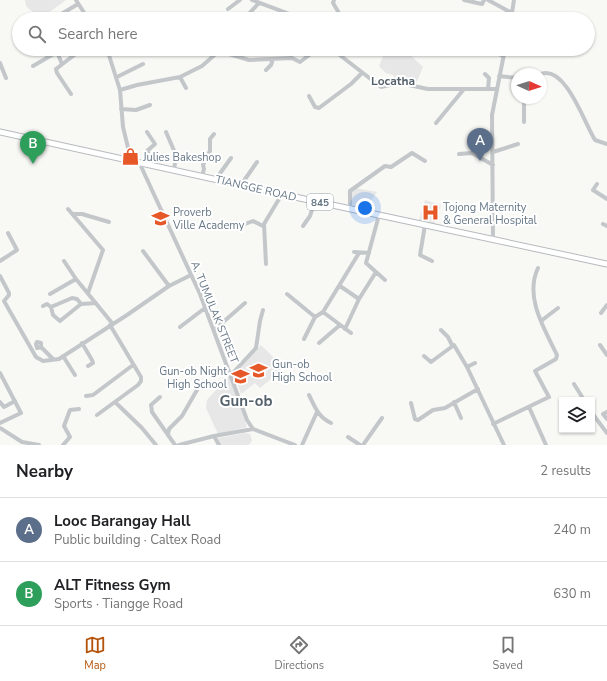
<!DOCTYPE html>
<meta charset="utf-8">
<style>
:root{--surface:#fff;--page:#f6f6f6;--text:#202124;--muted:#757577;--line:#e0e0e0;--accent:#b45309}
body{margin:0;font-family:"Nunito Sans",sans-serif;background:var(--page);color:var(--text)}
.controls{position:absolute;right:12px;bottom:12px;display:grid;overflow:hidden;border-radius:0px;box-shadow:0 1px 3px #0004}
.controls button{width:36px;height:36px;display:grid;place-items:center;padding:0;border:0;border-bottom:1px solid var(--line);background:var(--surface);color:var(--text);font:20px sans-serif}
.compass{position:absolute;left:511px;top:68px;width:36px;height:36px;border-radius:50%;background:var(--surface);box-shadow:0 1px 3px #0004;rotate:93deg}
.you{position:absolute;left:365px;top:208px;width:14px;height:14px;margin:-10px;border:3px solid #fff;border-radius:50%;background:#1a73e8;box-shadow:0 0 0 6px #1a73e833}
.badge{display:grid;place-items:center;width:26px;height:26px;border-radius:50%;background:var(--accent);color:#fff;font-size:13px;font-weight:700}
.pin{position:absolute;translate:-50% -33px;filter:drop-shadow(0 1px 2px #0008)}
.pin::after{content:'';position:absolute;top:21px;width:14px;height:12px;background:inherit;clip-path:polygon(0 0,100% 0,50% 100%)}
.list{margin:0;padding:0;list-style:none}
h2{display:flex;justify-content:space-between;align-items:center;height:52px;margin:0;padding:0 16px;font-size:17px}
h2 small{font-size:13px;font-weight:400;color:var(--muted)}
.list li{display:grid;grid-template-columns:26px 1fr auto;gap:12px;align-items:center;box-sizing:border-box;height:64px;padding:0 16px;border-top:1px solid var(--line)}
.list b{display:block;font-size:15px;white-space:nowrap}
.list p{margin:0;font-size:13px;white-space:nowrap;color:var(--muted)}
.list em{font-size:13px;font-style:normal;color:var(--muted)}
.icon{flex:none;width:22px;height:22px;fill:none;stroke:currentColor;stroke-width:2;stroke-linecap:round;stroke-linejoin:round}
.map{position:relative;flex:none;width:607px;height:445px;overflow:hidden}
.search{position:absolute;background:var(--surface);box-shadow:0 1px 3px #0004;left:12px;right:12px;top:12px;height:44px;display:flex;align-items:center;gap:10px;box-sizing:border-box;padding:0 14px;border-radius:22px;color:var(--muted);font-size:15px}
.sheet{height:180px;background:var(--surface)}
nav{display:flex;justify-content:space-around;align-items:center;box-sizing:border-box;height:56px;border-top:1px solid var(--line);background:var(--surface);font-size:11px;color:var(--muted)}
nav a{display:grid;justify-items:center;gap:2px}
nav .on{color:var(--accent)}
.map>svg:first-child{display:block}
.built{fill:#e6e7e6}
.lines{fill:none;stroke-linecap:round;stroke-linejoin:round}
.major-casing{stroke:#b6babe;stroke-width:7}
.minor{stroke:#c3c7ca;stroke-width:4}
.major{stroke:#fff;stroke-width:5}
.labels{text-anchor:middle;stroke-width:4;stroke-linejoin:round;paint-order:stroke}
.shield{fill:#fff;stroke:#94a0aa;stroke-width:1}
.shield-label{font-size:10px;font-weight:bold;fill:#667786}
.poi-label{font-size:11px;fill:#667786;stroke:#fff;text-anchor:start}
.street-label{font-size:11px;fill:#667786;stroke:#fff}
.neighbourhood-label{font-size:12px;font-weight:bold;fill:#54616b;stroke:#fff}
.district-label{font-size:15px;font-weight:bold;fill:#54616b;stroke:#fff}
</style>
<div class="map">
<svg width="607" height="445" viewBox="0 0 607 445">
<rect width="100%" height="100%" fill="#f8f8f5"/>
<path class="built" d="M25,0H66L40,19L26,6Z
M386,49H404L423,67L416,84L396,81L393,75L386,73L379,66Z
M355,188L377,192L365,209L351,206L350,191Z
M425,200L441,205L434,225L419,220Z
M261,345L284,368L260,388L255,383L241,394L234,373Z
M229,376L247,427L218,434L206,408L207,400Z
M246,433L250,434L252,440L249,445H221L218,438Z"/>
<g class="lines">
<defs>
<path id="major" d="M0,132L295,197L607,264"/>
</defs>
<use href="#major" class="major-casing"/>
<path class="minor" d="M76,0L88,19
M252,0L303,19
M464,0L482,4L484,0
M488,0L512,13
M228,9L240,0
M58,16L78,4
M244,19L259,3
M332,19L339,13L333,3L334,0
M511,19L514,0
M107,49L120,90L123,127L131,160
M332,49L381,87L399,83L428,89H496
M489,49L503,56
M109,52L115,49
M0,63L6,78
M33,66L57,52L62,64
M266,70L271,65L273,59
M485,74L489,78L488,89
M541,74C566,65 585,125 595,140L607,144
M499,76L517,78
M117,77L143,64
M180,77L186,88
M120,90L137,85L180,77L202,66L219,51L249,60L292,58L300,62L317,49
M71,94L57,73L56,69L82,49
M309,96L315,107L319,108L351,84L362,73
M121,109L136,110L150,105
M524,122V98
M436,123L464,89
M147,132L155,144L147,151L151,158L150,165
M166,132L176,155L174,170
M493,152L518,144
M459,154L472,153L493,165
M139,162L200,294L247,420L253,429L295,445
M202,176L204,169L203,165L210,151V139L214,134
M216,179L231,158
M597,184L593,190L607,199
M241,185L257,162
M350,208V191L385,166L391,167L412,153L425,161
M68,209L103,250L88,293
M73,214H82L109,222
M379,215L366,263L385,280
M603,224L607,226
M425,225L420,255L432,261
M303,226L310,216L315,201
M237,227L253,221L263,226
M493,240L492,115L505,49
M143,251L169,286
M354,252L369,253
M0,261L17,250L8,233
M64,261L76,279L112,323
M266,264L264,224L282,194
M0,276L9,293V295L4,301L36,357L43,361L59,359L127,315L169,286L191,275
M340,286L359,299
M50,294L76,279
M287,294L315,317
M43,306L47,304L51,307L53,315L60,321L81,304L96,303
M51,307L72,298L77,299L81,304
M323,312L351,333
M601,313L607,305
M541,321L558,308
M180,327L205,308
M345,329L359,299L376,272
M214,330L245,303
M441,330L448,337L452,345
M304,339L315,317L323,312L359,253
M82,343L92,360L93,363L88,366
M319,343L340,325
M600,345L607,355
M41,347L37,348L36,344L37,342L41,343V347L53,359
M63,356L75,375
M424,356L431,362L454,345L467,367L504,445
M467,367L475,363
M0,373L21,413L0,423
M231,375L256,348L260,321L263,310
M574,384L584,400
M309,395C315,407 318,417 331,423
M86,396L93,395L133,365
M160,397L151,405L152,412L175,445
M0,402L4,407L15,401
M115,402L142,428L156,445
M454,402L461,418
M411,403L415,419L418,420L433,410L445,408L478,389
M529,407L546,445
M607,412L603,414L607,419
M592,413L607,433
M97,415L138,385L141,381V377L110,325
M493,424L549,397L535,371L556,359L557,355C545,330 524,297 538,268
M0,428L22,442L39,445
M168,434L169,429L182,416L197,390
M214,436L219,445
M348,437L360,445
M63,445L70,437L64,426L70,410L79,409
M179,445L214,436L253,429
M302,445L317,412
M363,445L382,418"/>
<use href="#major" class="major"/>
</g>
<defs>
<symbol id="shop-bare" viewBox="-9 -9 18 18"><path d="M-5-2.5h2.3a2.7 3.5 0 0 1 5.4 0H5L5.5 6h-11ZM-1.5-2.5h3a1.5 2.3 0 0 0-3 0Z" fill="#e65827" stroke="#fff" stroke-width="2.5" paint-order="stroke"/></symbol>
<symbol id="hospital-bare" viewBox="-9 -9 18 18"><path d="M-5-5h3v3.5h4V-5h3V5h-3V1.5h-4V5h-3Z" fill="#e65827" stroke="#fff" stroke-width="2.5" paint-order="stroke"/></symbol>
<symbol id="school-bare" viewBox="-9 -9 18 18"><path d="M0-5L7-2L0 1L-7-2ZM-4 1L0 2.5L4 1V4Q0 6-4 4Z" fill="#e65827" stroke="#fff" stroke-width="2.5" paint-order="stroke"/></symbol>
</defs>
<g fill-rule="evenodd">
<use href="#shop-bare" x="118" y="144" width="25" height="25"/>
<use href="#hospital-bare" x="418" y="200" width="25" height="25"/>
<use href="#school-bare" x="148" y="206" width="25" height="25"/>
<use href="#school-bare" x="246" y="358" width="25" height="25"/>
<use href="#school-bare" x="228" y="364" width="25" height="25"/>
</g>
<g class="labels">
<rect class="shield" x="307" y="194" width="26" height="16" rx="3"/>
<g class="shield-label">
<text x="320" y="206">845</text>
</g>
<g class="poi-label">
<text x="143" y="161">Julies Bakeshop</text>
<text x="443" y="211">Tojong Maternity<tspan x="443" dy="13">&amp; General Hospital</tspan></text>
<text x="173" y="216">Proverb<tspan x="173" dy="13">Ville Academy</tspan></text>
<text x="272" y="368">Gun-ob<tspan x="272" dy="13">High School</tspan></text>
<text x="227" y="375" text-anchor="end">Gun-ob Night<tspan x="227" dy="13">High School</tspan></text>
</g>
<g class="street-label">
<text transform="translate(256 188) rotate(13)" y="4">TIANGGE ROAD</text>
<text transform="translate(215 312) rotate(68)" y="4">A. TUMULAK STREET</text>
</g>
<g class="neighbourhood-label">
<text x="393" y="85">Locatha</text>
</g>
<g class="district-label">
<text x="246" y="406">Gun-ob</text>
</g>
</g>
</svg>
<div class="controls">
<button><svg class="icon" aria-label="layers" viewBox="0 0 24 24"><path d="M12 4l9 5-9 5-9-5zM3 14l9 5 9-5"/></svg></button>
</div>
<svg class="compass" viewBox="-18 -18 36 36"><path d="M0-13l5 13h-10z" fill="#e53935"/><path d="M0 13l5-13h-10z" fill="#757577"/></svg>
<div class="you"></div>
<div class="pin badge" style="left:480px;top:161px;background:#5c6f8a">A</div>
<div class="pin badge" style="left:33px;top:164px;background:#2e9e5b">B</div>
<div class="search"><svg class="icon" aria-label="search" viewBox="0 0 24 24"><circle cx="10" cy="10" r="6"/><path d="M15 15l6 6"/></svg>Search here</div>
</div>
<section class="sheet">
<h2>Nearby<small>2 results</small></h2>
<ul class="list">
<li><span class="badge" style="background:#5c6f8a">A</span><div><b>Looc Barangay Hall</b><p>Public building · Caltex Road</p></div><em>240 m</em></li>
<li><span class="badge" style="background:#2e9e5b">B</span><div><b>ALT Fitness Gym</b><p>Sports · Tiangge Road</p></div><em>630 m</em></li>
</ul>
</section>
<nav>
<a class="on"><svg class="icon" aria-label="map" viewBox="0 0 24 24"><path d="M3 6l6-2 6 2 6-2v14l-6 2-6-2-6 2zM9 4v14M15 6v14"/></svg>Map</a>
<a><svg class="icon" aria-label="directions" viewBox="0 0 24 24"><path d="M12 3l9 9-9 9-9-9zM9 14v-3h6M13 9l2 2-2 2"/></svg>Directions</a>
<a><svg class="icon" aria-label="saved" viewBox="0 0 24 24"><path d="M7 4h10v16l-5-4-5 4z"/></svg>Saved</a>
</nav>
